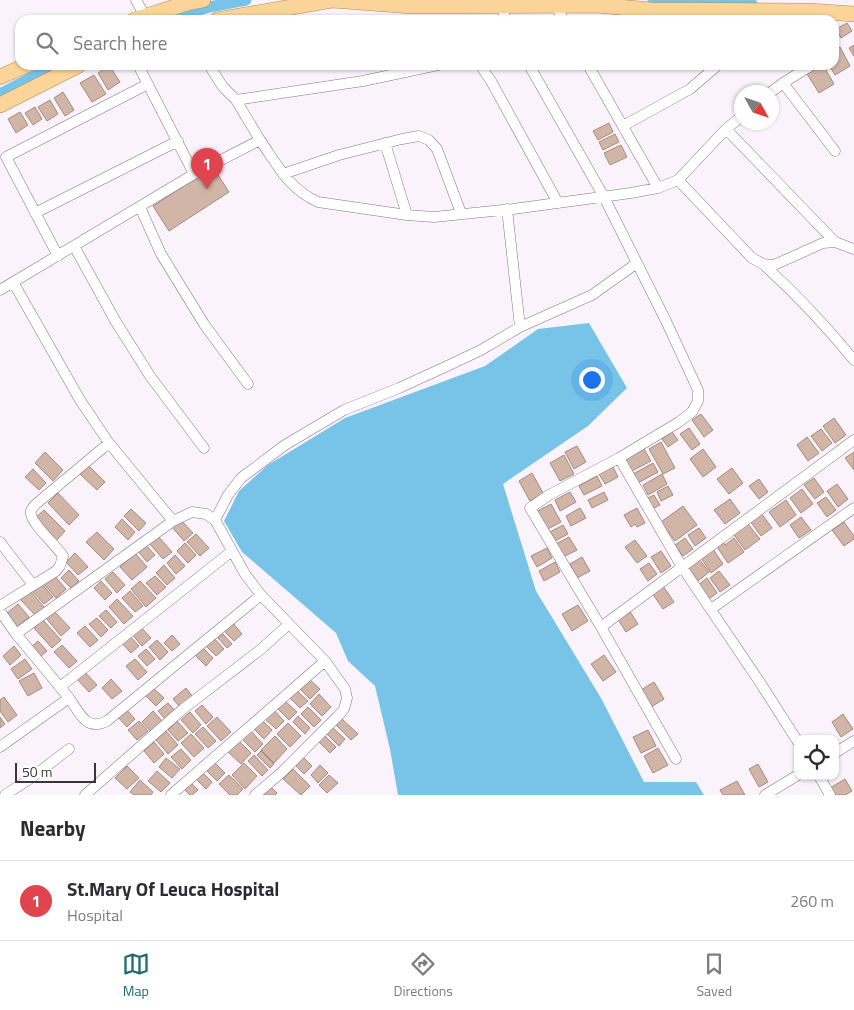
<!DOCTYPE html>
<style>
:root{--surface:#fff;--page:#f7f7f7;--text:#2b2b33;--muted:#7c7c81;--line:#e1e1e2;--accent:#206c70}
body{margin:0;font-family:"Titillium Web",sans-serif;background:var(--page);color:var(--text)}
.controls{position:absolute;right:15px;bottom:15px;display:grid;overflow:hidden;border-radius:10px;box-shadow:0 1px 4px #0004}
.controls button{width:45px;height:45px;display:grid;place-items:center;padding:0;border:0;border-bottom:1px solid var(--line);background:var(--surface);color:var(--text);font:25px sans-serif}
.compass{position:absolute;left:734px;top:85px;width:45px;height:45px;border-radius:50%;background:var(--surface);box-shadow:0 1px 4px #0004;rotate:130deg}
.scale{position:absolute;left:15px;bottom:12px;width:81px;box-sizing:border-box;padding-left:5px;border:2px solid #3b333d;border-top:0;font-size:14px;line-height:18px;white-space:nowrap;color:#3b333d;-webkit-text-stroke:4px #fff;paint-order:stroke}
.you{position:absolute;left:591px;top:379px;width:18px;height:18px;margin:-12px;border:4px solid #fff;border-radius:50%;background:#1a73e8;box-shadow:0 0 0 8px #1a73e833}
.badge{display:grid;place-items:center;width:32px;height:32px;border-radius:50%;background:var(--accent);color:#fff;font-size:16px;font-weight:700}
.pin{position:absolute;translate:-50% -41px;filter:drop-shadow(0 1px 2px #0008)}
.pin::after{content:'';position:absolute;top:26px;width:18px;height:15px;background:inherit;clip-path:polygon(0 0,100% 0,50% 100%)}
.list{margin:0;padding:0;list-style:none}
h2{display:flex;justify-content:space-between;align-items:center;height:65px;margin:0;padding:0 20px;font-size:21px}
h2 small{font-size:16px;font-weight:400;color:var(--muted)}
.list li{display:grid;grid-template-columns:32px 1fr auto;gap:15px;align-items:center;box-sizing:border-box;height:80px;padding:0 20px;border-top:1px solid var(--line)}
.list b{display:block;font-size:19px;white-space:nowrap}
.list p{margin:0;font-size:16px;white-space:nowrap;color:var(--muted)}
.list em{font-size:16px;font-style:normal;color:var(--muted)}
.icon{flex:none;width:28px;height:28px;fill:none;stroke:currentColor;stroke-width:2;stroke-linecap:round;stroke-linejoin:round}
.map{position:relative;flex:none;width:854px;height:795px;overflow:hidden}
.search{position:absolute;background:var(--surface);box-shadow:0 1px 4px #0004;left:15px;right:15px;top:15px;height:55px;display:flex;align-items:center;gap:12px;box-sizing:border-box;padding:0 18px;border-radius:15px;color:var(--muted);font-size:19px}
.sheet{height:145px;background:var(--surface)}
nav{display:flex;justify-content:space-around;align-items:center;box-sizing:border-box;height:70px;border-top:1px solid var(--line);background:var(--surface);font-size:14px;color:var(--muted)}
nav a{display:grid;justify-items:center;gap:2px}
nav .on{color:var(--accent)}
.map>svg:first-child{display:block}
.water{fill:#77c4e8}
.lines{fill:none;stroke-linecap:round;stroke-linejoin:round}
.canal{stroke:#77c4e8;stroke-width:11}
.building{fill:#d1b6a7;stroke:#a58b7d}
.street-casing{stroke:#837287;stroke-width:11}
.primary-casing{stroke:#b5894c;stroke-width:16}
.street{stroke:#fff;stroke-width:10}
.primary{stroke:#fad498;stroke-width:15}
</style>
<div class="map">
<svg width="854" height="795" viewBox="0 0 854 795">
<rect width="100%" height="100%" fill="#fbf3fc"/>
<path class="water" d="M589,323L627,388L588,426L503,484L536,591L601,698L644,782H696L704,795H398L390,749L375,686L348,661L336,633L242,552L224,521L239,491L268,465L345,418L485,366L538,329Z"/>
<g class="lines">
<path class="canal" d="M653,0L752,4
M167,20L209,7L246,0
M0,94L56,65"/>
</g>
<path class="building" d="M847,23L852,31L841,38L836,29Z
M854,45V56L849,48Z
M840,47L850,66L835,75L829,65H834V50Z
M109,65L120,82L108,90L98,73Z
M823,65L834,84L819,93L807,74Z
M94,75L106,94L92,102L80,83Z
M63,92L74,110L65,116L54,98Z
M50,100L58,114L47,121L38,107Z
M35,107L42,119L33,125L25,113Z
M20,112L28,125L16,133L8,119Z
M609,123L613,132L598,140L593,131Z
M615,134L619,142L603,150L599,142Z
M621,145L627,157L610,165L604,153Z
M213,167L229,192L169,231L153,206Z
M701,414L713,430L704,437L692,420Z
M834,418L846,435L835,443L823,426Z
M689,428L700,444L692,450L680,434Z
M821,429L832,443L822,451L811,436Z
M672,432L678,440L668,447L662,439Z
M807,437L819,453L808,461L797,445Z
M661,442L675,468L663,474L649,449Z
M577,446L586,462L574,469L565,452Z
M644,449L651,461L630,472L624,460Z
M703,449L716,467L703,477L690,459Z
M45,452L63,470L53,481L35,463Z
M854,452V470L845,458Z
M564,455L574,474L560,481L550,463Z
M653,463L658,472L638,483L633,474Z
M89,466L105,482L97,490L80,474Z
M613,467L618,477L605,484L599,474Z
M732,468L743,483L729,494L717,479Z
M33,469L46,483L39,490L25,477Z
M532,473L543,493L530,501L519,481Z
M662,474L667,484L648,495L643,485Z
M597,476L602,486L584,495L579,486Z
M814,478L824,492L815,499L804,485Z
M759,479L768,492L759,499L749,486Z
M837,484L848,499L838,507L827,491Z
M668,486L673,495L661,501L657,492Z
M802,489L813,504L801,513L790,498Z
M570,492L576,502L560,511L555,500Z
M604,492L608,500L592,508L588,500Z
M58,493L79,515L69,525L48,503Z
M654,495L660,505L652,509L646,499Z
M826,497L836,510L827,517L817,503Z
M730,499L740,513L725,524L714,510Z
M786,500L796,515L780,527L769,512Z
M551,504L561,522L546,530L536,512Z
M683,506L697,525L675,541L661,522Z
M580,508L586,518L571,526L566,516Z
M637,508L645,523L637,527L635,524L631,527L624,515Z
M131,509L146,523L139,531L124,516Z
M44,510L65,531L56,541L34,519Z
M761,513L772,528L761,536L750,521Z
M801,517L811,530L799,538L790,525Z
M122,519L135,532L128,540L115,527Z
M180,519L193,533L184,541L171,526Z
M844,522L854,536V539L844,546L832,530Z
M748,524L760,539L745,550L734,535Z
M563,525L568,534L553,542L548,533Z
M699,528L706,538L695,546L688,535Z
M97,532L114,549L104,560L86,542Z
M196,534L209,548L200,556L187,542Z
M158,536L172,552L163,559L149,543Z
M569,537L577,550L563,557L556,544Z
M685,538L693,549L683,556L675,545Z
M734,538L744,552L728,563L717,547L723,542L725,545Z
M635,540L647,556L637,563L625,547Z
M185,543L196,555L188,563L177,551Z
M145,544L155,555L147,562L138,551Z
M547,548L552,558L537,567L531,556Z
M713,549L723,564L711,573L701,558Z
M661,551L671,566L661,573L651,557Z
M75,553L88,567L78,575L66,562Z
M135,553L147,567L132,580L120,567Z
M175,555L185,566L176,574L167,563Z
M582,557L590,571L577,578L570,564Z
M699,559L709,572L698,581L688,567Z
M555,562L560,572L544,581L539,571Z
M649,563L657,574L648,581L640,569Z
M164,565L175,578L167,585L156,573Z
M69,570L79,581L71,588L61,578Z
M719,571L730,585L720,592L710,578Z
M113,572L125,585L117,593L105,579Z
M53,574L66,589L56,598L43,583Z
M155,576L166,587L157,595L146,583Z
M707,578L717,593L709,599L698,585Z
M101,581L112,593L105,600L94,588Z
M140,581L156,598L146,607L131,589Z
M41,583L53,597L44,604L32,591Z
M663,586L674,602L663,609L652,593Z
M30,591L45,608L36,616L20,599Z
M130,591L143,606L135,612L122,598Z
M117,599L133,616L124,624L109,607Z
M18,604L29,617L17,627L6,614Z
M578,605L588,621L572,631L562,614Z
M106,610L117,622L111,628L99,616Z
M629,610L638,624L626,632L617,618Z
M54,611L70,628L61,636L46,618Z
M97,618L108,630L101,637L89,624Z
M43,620L61,640L52,648L34,628Z
M232,622L242,634L234,641L223,630Z
M139,625L151,638L142,646L131,633Z
M85,626L98,640L90,647L77,633Z
M128,634L139,646L131,653L120,641Z
M223,634L232,644L227,648L218,638Z
M172,635L180,644L172,651L164,643Z
M213,637L224,649L216,656L205,645Z
M157,640L168,652L160,660L149,647Z
M38,641L47,651L40,657L31,647Z
M62,645L77,661L69,668L54,652Z
M14,646L21,655L10,665L3,656Z
M201,646L213,658L206,666L194,654Z
M146,649L155,659L147,666L138,656Z
M604,655L616,672L603,681L591,664Z
M25,659L32,669L18,679L11,669Z
M135,659L147,672L138,680L126,666Z
M83,670L97,685L89,692L75,677Z
M34,673L42,688L28,696L19,681Z
M308,678L320,689L310,699L299,688Z
M111,679L122,691L112,699L102,688Z
M654,682L664,699L651,707L641,690Z
M151,686L164,698L156,706L144,694Z
M186,688L193,697L180,707L173,699Z
M296,690L308,701L300,708L289,697Z
M319,694L331,707L322,716L310,704Z
M4,697L17,715L8,722L0,711V700Z
M285,701L297,712L289,720L277,708Z
M168,703L176,712L166,720L158,711Z
M202,705L213,717L206,724L195,711Z
M308,707L321,720L314,727L301,714Z
M125,708L135,719L127,727L117,716Z
M273,709L284,721L276,729L264,718Z
M153,711L164,723L153,734L142,722Z
M190,712L201,725L193,733L181,720Z
M843,714L853,729L841,737L832,722Z
M298,716L310,728L305,734L293,722Z
M0,717L5,724L0,728Z
M217,717L231,732L221,741L207,726Z
M341,718L358,734L351,740L335,724Z
M261,719L272,730L264,739L252,727Z
M139,721L148,731L137,740L128,730Z
M177,721L188,733L178,741L168,730Z
M288,723L301,736L290,747L277,734Z
M331,726L345,739L339,746L325,732Z
M203,727L216,741L208,748L195,734Z
M249,729L263,744L255,752L241,738Z
M648,730L656,746L641,753L633,737Z
M166,731L178,745L168,754L156,740Z
M191,734L204,748L194,757L181,743Z
M323,734L336,747L330,753L317,740Z
M275,736L287,749L274,763L261,750Z
M237,739L251,753L241,764L226,750Z
M154,742L164,754L154,763L144,751Z
M658,748L668,765L653,773L644,756Z
M181,749L191,760L182,769L171,757Z
M261,751L274,764L270,768L257,755Z
M254,755L268,770L262,776L248,761Z
M302,756L312,766L304,774L294,764Z
M166,758L180,769L172,778L159,767Z
M213,761L225,773L217,781L205,769Z
M244,763L257,776L245,789L232,775Z
M758,764L768,782L759,787L749,769Z
M320,765L328,773L318,783L311,775Z
M127,766L139,778L127,789L115,778Z
M293,769L310,786L301,795L283,779Z
M157,771L170,783L161,792L148,781Z
M201,771L212,782L206,789L194,777Z
M229,775L243,789L237,795H230L219,784Z
M329,775L338,783L327,793L319,785Z
M845,779L852,791L845,795H834L830,788Z
M140,780L153,792L151,795H134L130,792Z
M189,781L198,790L192,795H190L182,787Z
M737,781L745,795H723L720,790Z
M269,785L277,793L275,795H259Z"/>
<g class="lines">
<defs>
<path id="street" d="M136,0L145,16
M501,5L506,20
M556,6L564,20
M138,65L194,174
M209,65L223,87L236,100L260,140
M480,65L491,81L558,203
M529,65L604,197L666,321L698,390V401L692,412L679,422L619,458L549,495L530,508L601,627
M588,65L658,188
M783,83L835,151
M771,92L783,83L812,65
M236,100L363,81L438,65
M623,126L690,89L718,65
M726,129L835,242
M385,143L407,215
M283,174L339,155L402,139L419,136L429,140L437,149L461,213
M678,180L726,129L742,116
M140,207L161,254L204,324L248,384
M507,209L520,327
M35,213L178,141
M74,246L116,322L150,376L204,448
M58,256L6,157L148,84
M763,264C796,294 826,326 854,360
M13,282L80,400L109,443L173,521L192,512L206,514L215,520L245,574L261,595L325,661L345,689L347,698L344,709L338,716L281,773L255,795
M0,290L194,174L260,140C278,166 289,189 318,202L407,215L434,217L513,209L631,193L658,188L678,180L752,258L763,264L774,265L823,243L835,242L854,249
M619,458L682,567L761,684L798,742
M215,520L228,495L241,478L285,445L344,410L399,388L445,367L481,350L520,327L592,295L637,263
M0,542L33,585
M0,606L56,571L60,566L63,556C57,546 28,521 31,511C31,509 35,505 36,504L109,443
M711,609L854,508
M0,611L16,634
M60,687L232,551
M69,698C80,713 86,732 107,721L261,595
M0,747L69,698L16,634L173,521
M835,753L854,741
M676,759L601,627L854,440
M819,776L830,795
M5,795L31,778L69,749
M85,795L183,709L260,650L289,624
M171,795L325,661
M765,795L798,775"/>
<path id="primary" d="M134,20L187,3L203,0
M217,20L332,0L412,6L597,5L651,10L809,11L854,14
M0,77L27,65
M0,105L79,65"/>
</defs>
<use href="#street" class="street-casing"/>
<use href="#primary" class="primary-casing"/>
<use href="#street" class="street"/>
<use href="#primary" class="primary"/>
</g>
</svg>
<div class="controls">
<button><svg class="icon" aria-label="locate" viewBox="0 0 24 24"><circle cx="12" cy="12" r="6"/><path d="M12 2v4M12 18v4M2 12h4M18 12h4"/></svg></button>
</div>
<svg class="compass" viewBox="-18 -18 36 36"><path d="M0-13l5 13h-10z" fill="#e53935"/><path d="M0 13l5-13h-10z" fill="#7c7c81"/></svg>
<div class="scale">50 m</div>
<div class="you"></div>
<div class="pin badge" style="left:207px;top:189px;background:#e0444e">1</div>
<div class="search"><svg class="icon" aria-label="search" viewBox="0 0 24 24"><circle cx="10" cy="10" r="6"/><path d="M15 15l6 6"/></svg>Search here</div>
</div>
<section class="sheet">
<h2>Nearby<small></small></h2>
<ul class="list">
<li><span class="badge" style="background:#e0444e">1</span><div><b>St.Mary Of Leuca Hospital</b><p>Hospital</p></div><em>260 m</em></li>
</ul>
</section>
<nav>
<a class="on"><svg class="icon" aria-label="map" viewBox="0 0 24 24"><path d="M3 6l6-2 6 2 6-2v14l-6 2-6-2-6 2zM9 4v14M15 6v14"/></svg>Map</a>
<a><svg class="icon" aria-label="directions" viewBox="0 0 24 24"><path d="M12 3l9 9-9 9-9-9zM9 14v-3h6M13 9l2 2-2 2"/></svg>Directions</a>
<a><svg class="icon" aria-label="saved" viewBox="0 0 24 24"><path d="M7 4h10v16l-5-4-5 4z"/></svg>Saved</a>
</nav>
